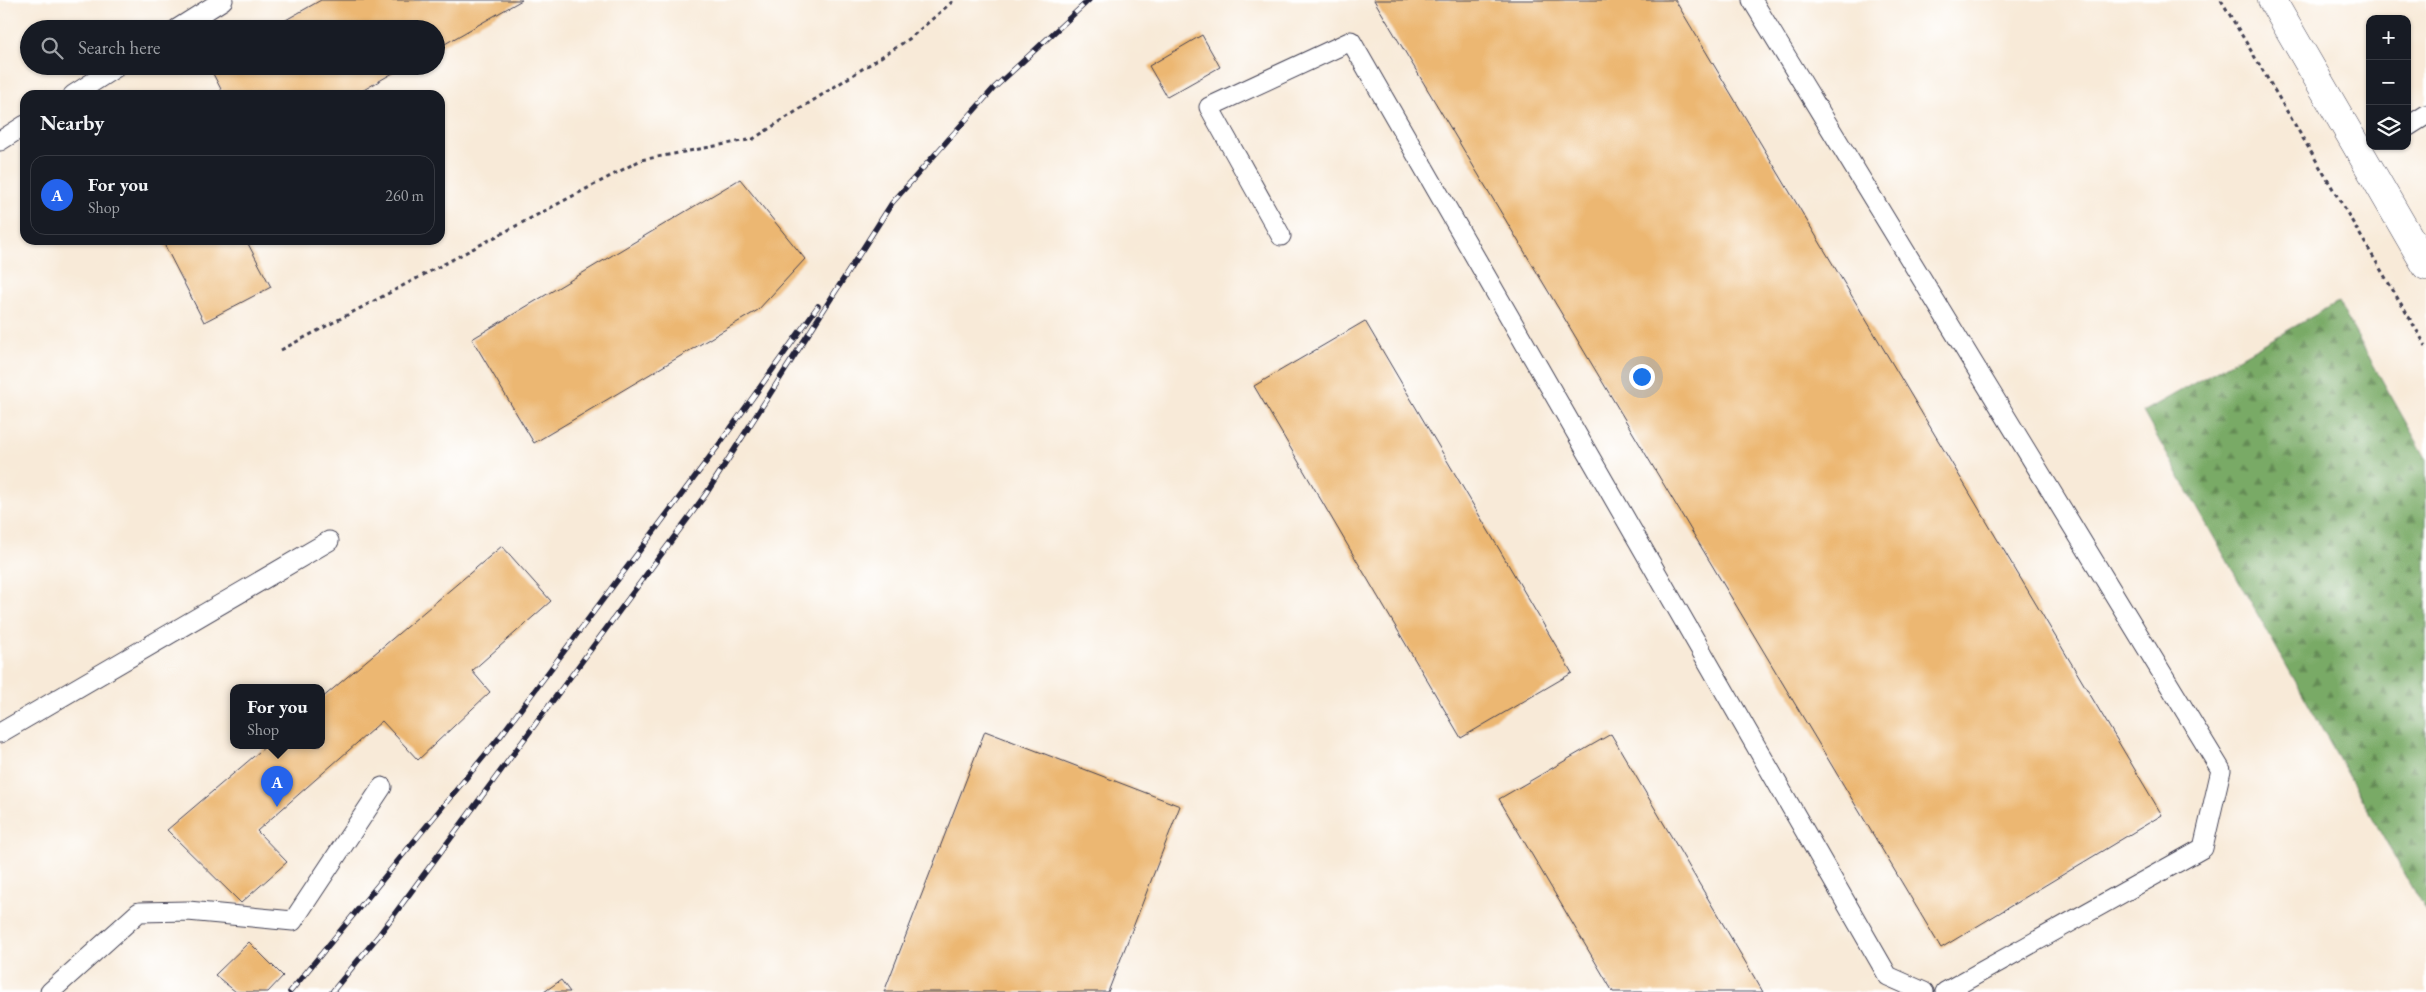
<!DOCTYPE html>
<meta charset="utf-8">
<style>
:root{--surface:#171b24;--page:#20242c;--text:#f1f3f6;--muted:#9ea1a6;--line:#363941;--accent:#2563eb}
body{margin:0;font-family:"EB Garamond",serif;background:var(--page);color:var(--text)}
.controls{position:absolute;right:15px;top:15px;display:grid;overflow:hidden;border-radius:10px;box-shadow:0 1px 4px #0004}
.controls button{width:45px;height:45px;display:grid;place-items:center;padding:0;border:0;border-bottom:1px solid var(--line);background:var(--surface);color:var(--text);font:25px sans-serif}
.you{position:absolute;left:1641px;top:376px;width:18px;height:18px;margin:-12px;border:4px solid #fff;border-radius:50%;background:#1a73e8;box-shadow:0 0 0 8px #1a73e833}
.badge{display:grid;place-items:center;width:32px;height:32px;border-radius:50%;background:var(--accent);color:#fff;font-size:16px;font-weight:700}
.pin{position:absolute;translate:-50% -41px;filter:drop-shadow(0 1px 2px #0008)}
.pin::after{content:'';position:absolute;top:26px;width:18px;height:15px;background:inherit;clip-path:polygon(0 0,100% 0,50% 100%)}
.popup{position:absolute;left:230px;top:684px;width:95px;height:65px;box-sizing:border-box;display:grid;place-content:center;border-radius:10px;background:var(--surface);filter:drop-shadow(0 1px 4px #0005);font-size:16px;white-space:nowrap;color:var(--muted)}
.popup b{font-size:19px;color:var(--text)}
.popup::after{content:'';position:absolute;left:50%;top:100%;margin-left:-10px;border:10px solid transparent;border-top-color:var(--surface)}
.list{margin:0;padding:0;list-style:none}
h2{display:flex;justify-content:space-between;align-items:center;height:65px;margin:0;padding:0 20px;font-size:21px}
h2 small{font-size:16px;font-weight:400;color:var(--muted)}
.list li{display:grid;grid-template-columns:32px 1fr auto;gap:15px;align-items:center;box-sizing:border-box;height:80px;margin:0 10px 10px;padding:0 10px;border:1px solid var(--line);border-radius:15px}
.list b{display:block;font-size:19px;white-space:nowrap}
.list p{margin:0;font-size:16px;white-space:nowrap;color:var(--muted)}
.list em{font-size:16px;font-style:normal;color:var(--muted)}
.icon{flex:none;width:28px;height:28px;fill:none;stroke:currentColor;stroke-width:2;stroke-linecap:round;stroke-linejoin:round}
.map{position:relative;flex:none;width:2426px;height:992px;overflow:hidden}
.search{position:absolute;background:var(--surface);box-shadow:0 1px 4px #0004;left:20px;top:20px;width:425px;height:55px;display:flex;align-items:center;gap:12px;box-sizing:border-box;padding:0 18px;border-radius:28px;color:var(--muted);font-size:19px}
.panel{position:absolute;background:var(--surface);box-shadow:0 1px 4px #0004;left:20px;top:90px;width:425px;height:155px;border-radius:15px}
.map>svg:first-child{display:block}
.forest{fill:url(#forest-firs);stroke:#4e6650}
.building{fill:#ecb772}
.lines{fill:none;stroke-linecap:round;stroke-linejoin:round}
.service-casing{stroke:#424053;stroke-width:21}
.minor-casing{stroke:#424053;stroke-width:29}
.path{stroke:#424053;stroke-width:3;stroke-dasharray:4 4;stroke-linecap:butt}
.service{stroke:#fff;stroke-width:19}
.minor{stroke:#fff;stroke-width:28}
.rail-casing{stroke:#22223b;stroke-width:5.5}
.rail{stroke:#fff;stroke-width:4;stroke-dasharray:11;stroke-linecap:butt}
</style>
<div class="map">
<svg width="2426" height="992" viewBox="0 0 2426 992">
<defs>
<pattern id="forest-firs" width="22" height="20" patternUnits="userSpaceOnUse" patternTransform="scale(1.25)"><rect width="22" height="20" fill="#79aa66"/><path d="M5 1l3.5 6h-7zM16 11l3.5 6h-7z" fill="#638a55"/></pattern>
</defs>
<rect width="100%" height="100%" fill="#fff"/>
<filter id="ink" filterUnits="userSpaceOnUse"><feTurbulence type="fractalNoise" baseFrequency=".02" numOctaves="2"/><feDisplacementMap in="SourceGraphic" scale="10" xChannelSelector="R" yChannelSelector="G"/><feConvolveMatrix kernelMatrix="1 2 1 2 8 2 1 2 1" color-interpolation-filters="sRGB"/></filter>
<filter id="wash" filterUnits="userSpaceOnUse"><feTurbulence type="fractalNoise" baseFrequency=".0096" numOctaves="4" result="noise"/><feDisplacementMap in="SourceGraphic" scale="20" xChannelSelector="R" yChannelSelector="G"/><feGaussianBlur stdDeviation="1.12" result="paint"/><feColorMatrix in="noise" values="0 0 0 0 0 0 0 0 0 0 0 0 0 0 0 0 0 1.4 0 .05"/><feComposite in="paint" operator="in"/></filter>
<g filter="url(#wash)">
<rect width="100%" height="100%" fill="#f8ead8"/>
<path class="forest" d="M2338,302L2426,458V912L2143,412Z"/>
<g id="blocks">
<path class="building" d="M321,0H522L436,49V29H270Z
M1374,0H1675L2162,815L1941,948Z
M1202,35L1220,67L1167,97L1149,66Z
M209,66H405L355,95H224Z
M740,179L805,259L758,310L534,443L472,339Z
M162,240H246L271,287L204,322Z
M1365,321L1572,673L1461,738L1254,386Z
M502,546L551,601L472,671L490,692L418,760L382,721L257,831L287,862L241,903L167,830L266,746H321V699Z
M985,731L1180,806L1108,992H884Z
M1611,734L1763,992H1613L1499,799Z
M249,942L283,976L268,992H236L215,975Z
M561,980L570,992H544Z"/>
</g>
</g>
<g filter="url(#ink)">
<use href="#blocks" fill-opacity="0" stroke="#424053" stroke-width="1"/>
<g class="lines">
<defs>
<path id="service" d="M1752,0L2221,770L2203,848L1945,992
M177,29L223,0
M73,95L118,66
M2407,127L2426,115
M0,141L25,125
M1281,236L1209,107L1351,41L1888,976L1924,992
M0,733L329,541
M50,992L139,912L188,911L293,921L382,787"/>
<path id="minor" d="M2272,0L2426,266"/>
</defs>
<use href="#service" class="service-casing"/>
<use href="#minor" class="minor-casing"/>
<path class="path" d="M2221,0L2426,346
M281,350L641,160L753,139L909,39L952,2L951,0"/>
<use href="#service" class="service"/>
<use href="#minor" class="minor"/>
<defs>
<path id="rail" d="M290,992L499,738L718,446L818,306
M332,992L379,935L706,494L892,203L994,88L1089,0"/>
</defs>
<use href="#rail" class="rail-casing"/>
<use href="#rail" class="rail"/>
</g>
</g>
</svg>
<div class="controls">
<button>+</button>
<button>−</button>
<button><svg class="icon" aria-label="layers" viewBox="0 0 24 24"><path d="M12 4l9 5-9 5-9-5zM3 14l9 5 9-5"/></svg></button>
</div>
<div class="you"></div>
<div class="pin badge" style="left:277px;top:807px">A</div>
<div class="popup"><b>For you</b>Shop</div>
<div class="search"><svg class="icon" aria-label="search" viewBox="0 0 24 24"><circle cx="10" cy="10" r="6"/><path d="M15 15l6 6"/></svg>Search here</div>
<section class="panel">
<h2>Nearby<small></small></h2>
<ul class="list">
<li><span class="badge">A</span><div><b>For you</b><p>Shop</p></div><em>260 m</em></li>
</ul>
</section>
</div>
